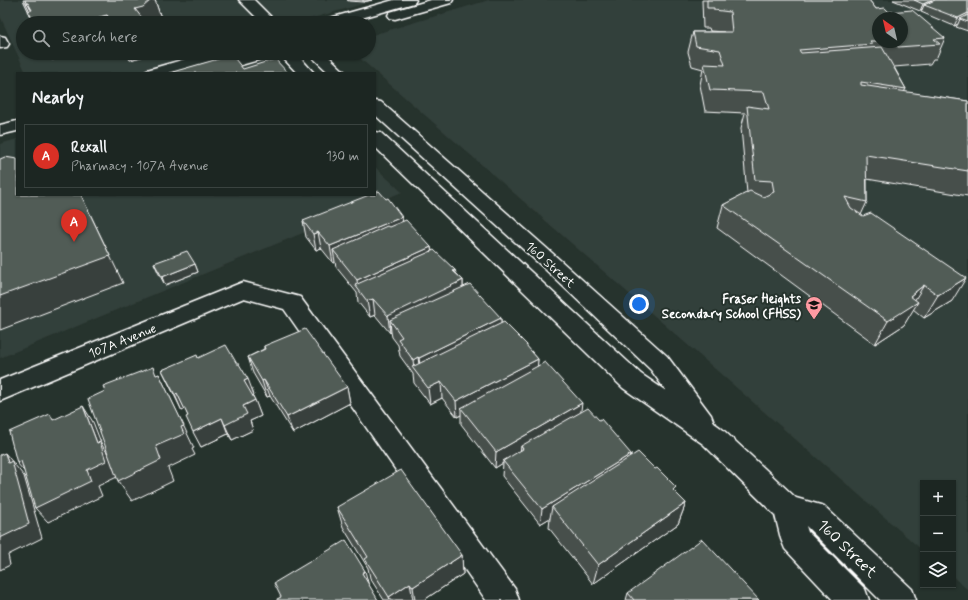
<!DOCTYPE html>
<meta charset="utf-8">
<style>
:root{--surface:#1c2622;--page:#252e2a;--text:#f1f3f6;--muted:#a0a5a5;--line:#3a4340;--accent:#d93025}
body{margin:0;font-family:Mynerve,sans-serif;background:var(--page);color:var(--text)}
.controls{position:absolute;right:12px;bottom:12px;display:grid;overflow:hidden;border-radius:0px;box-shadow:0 1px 3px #0004}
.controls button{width:36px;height:36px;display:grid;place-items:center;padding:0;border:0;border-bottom:1px solid var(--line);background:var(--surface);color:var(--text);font:20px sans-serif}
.compass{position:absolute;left:872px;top:12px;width:36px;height:36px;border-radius:50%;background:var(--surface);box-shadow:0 1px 3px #0004;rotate:326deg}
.you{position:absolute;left:639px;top:304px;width:14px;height:14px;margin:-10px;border:3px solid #fff;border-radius:50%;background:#1a73e8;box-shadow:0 0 0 6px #1a73e833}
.badge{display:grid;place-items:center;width:26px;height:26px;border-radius:50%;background:var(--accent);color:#fff;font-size:13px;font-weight:700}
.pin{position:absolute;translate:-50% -33px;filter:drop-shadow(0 1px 2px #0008)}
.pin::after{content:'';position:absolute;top:21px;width:14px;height:12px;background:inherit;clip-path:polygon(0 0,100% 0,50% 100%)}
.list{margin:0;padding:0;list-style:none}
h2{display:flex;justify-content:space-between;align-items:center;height:52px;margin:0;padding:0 16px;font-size:17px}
h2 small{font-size:13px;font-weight:400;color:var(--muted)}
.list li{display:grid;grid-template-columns:26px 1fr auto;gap:12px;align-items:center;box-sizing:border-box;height:64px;margin:0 8px 8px;padding:0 8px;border:1px solid var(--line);border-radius:0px}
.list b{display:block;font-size:15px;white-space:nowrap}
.list p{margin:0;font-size:13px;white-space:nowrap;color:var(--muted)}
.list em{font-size:13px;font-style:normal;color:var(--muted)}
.icon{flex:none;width:22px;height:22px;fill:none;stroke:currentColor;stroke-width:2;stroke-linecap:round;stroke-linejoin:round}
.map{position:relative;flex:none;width:968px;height:600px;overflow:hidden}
.search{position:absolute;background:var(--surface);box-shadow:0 1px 3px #0004;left:16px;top:16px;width:360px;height:44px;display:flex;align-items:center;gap:10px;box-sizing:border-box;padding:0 14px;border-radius:22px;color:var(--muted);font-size:15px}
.panel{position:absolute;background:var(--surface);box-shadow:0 1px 3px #0004;left:16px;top:72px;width:360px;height:124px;border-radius:0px}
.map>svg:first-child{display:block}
.built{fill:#333f3a;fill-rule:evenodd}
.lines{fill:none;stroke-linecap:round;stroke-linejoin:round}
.minor-casing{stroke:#fff;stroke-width:3}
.minor{fill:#26332d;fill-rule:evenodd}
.wall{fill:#464f4b;stroke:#fff;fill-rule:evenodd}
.shaded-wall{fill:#39403d;stroke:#fff}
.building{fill:#515c57;stroke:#fff}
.labels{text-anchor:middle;stroke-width:4;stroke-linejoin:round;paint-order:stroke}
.street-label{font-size:13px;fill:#fff;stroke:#26332d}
.poi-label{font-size:13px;font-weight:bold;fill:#fff;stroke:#26332d;text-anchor:end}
.near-street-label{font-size:16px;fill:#fff;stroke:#26332d}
</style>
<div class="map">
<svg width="968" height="600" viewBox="0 0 968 600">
<rect width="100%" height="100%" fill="#26332d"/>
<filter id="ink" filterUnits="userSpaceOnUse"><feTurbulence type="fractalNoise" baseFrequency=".025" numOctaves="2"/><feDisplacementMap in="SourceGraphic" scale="8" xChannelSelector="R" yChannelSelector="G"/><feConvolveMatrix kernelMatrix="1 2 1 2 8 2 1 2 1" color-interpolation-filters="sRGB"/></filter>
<g filter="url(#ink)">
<path class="built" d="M0,0H377L295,23H23V53H253L275,73H26L0,16Z
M489,0H968V590L953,577V483H923V551L354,53H369V36ZM878,18H902V42H878Z
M17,139V195H375V167L402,192L0,358V144Z"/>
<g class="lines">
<defs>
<path id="minor" d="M239,0H254L277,23H262Z
M394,0H416L414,3L344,23H321L323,20Z
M431,0H453L451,3L395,19L390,18L388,15L390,12Z
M0,36L5,37L9,44L7,47L0,48Z
M206,53H231L228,56L170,73H145L147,70Z
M251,53H275L272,56L214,73H202L200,70L203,67Z
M280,53H296L314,73H297L284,59Z
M308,53H325L346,73H329Z
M375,101L381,102L560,260L667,356L711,415L714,423L721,428L796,498L824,506L912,589L916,600H880L806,526L808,532L865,589L869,600H833L785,549L781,539L775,515L703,444L623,388L375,147V132L381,133L641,374L666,391L651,370L546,270L375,115Z
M17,121V131L0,135V125Z
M243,282L300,297L515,589L519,600H486L284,309L244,298L0,401V380Z"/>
</defs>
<use href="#minor" class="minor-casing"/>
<use href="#minor" class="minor"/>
</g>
<path class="wall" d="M23,0H155L162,21L158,22V23H34Z
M347,0H372L363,2L349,1Z
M702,0H869L876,9L889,12L945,38L936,59H933L930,64L894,67L906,89L904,92L968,101V196L867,179V202L861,215L952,301L924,318L913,309L904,325L875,344L717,228L723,205L747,193L741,128L745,113L705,111L700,85L703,69L692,66L688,52L693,32H724L710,31L709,28H703ZM878,18L902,42H878Z
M893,0H968V31L956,27L958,24L954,26L921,12L922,10L920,11Z
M126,53H155L130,60Z
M303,221H403L431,247L432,251L455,270L456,273L463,280V287L501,318V323L527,345V347L538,359L537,367L581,412L631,454V456L674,492L686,503L678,524L593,584L549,528L550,518L540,524L502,476L503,463L495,468L461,424V415L457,417L442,398L430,404L414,383L413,374L400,356L398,345L392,337L391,332L390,333L375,315L370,317L358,302L357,293L336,267L335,262L333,263L321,248L316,250L306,237Z
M154,263L195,264L198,272L165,285L158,272Z
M264,346L347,387L350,403L293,433L270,396L267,397L253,373L248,357L264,349Z
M198,358L254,395L253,396L261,416L250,421L253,430L232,440L228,434L201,447L185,409L182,411L162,370Z
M337,507L462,555L463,574L424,600H384L370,578L368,568L343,527Z
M628,593L759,600H626Z"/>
<path class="shaded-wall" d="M143,0H155L162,21L158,22V23H140L135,9Z
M363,0H372L363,2Z
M932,0H946L924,5L922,10L920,11L923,4Z
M26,3H28L37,23H35Z
M968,13V19H960L958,24L954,26L958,18Z
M107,15L110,23H90L96,18Z
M49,53H84L52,60Z
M128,53H155L130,60Z
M81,195L123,283L0,330V296Z
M402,217L404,233L333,250L335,262L333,263L330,246Z
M318,232L321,248L316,250L313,234Z
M431,247L433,263L358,289L357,280Z
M195,264L198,272L165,285L162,277Z
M455,270L456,284L463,280V297L390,320L391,332L390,333L388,316Z
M966,278L952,301L924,318L938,295Z
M924,285L911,306L918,302L904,325L875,344L888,321L910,296Z
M373,299L375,315L370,317L367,301Z
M501,318V335L421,374L419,358Z
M418,357L420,373L414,369L413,360Z
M538,359L537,375L461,408V415L457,417L456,401Z
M159,374L194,448L192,449L195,455L168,468L173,481L132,501L118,481L156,446L181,427Z
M248,379L254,395L250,397L244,381Z
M264,380L270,396L267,397L262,381Z
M441,382L442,398L430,404L428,388Z
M347,387L350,403L293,433L287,417Z
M177,393L185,409L182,411L175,395Z
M255,400L261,416L250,421L253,430L232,440L225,425L243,406Z
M582,403L580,418L523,449L521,446L520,453L503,461V463L495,468L496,452Z
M83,406L93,422L102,445L110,457L117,477L98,486L102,496L48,522L35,508L87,470L97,443Z
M222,418L228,434L201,447L193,432Z
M5,453L24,476L42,538L8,555L10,565L0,570V538L8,463Z
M631,454L627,470L552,507L550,518L540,524L542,509Z
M21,461L30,478L17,463Z
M686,503L678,524L593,584L598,565Z
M462,555L463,574L424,600H415L413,587Z
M365,571L370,590L362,573Z
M410,583L413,600H390L389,597Z"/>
<path class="building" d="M25,0H151L143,7L135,9L146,23H113L107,15L96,18L90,23H35L28,11L32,10L28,3H26Z
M707,0H869L876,9L885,8L889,12L912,10L945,38L934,39L940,44L898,47L892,42H902V18H878V41H870L873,44L799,50L801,53L882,47L906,89L861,82V85L968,101V171L866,155L867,202L845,197L851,208L863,216L871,213L966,278L938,295L924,285L910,296L918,302L888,321L723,205L750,191L763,197L774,192L772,181L755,180L747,106L769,109L764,92L710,90L704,64L725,65L720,50L696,46L693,32H732L730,12L714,10V8H707Z
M914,0H932L923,4Z
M935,0H968V13L958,18L924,5Z
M968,15V22L960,19Z
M232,55L243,69L275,59L288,73H169Z
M5,157L17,159V195H81L110,256L0,296V159Z
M379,191L386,199L388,198L402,217L330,246L318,232L313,234L303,221L369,195H375V193Z
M406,220L431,247L357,280L333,250L387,226L389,227Z
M434,250L455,270L453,271L463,280L388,316L373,299L367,301L355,285Z
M187,251L195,264L162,277L154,263Z
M470,284L501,318L419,358L418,357L413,360L398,339L402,337L390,320Z
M504,322L527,345H526L538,359L456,401L441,382L428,388L412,367Z
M305,329L347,387L287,417L264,380L262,381L248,357L265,349L264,346Z
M226,345L237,364H239L248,379L244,381L255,400L243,406L247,414L225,425L222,418L193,432L186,417L188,416L177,393L175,395L162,370L197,355L198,358Z
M545,362L582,403L496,452L461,408Z
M153,367L156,375L159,374L184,426L181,427L184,434L156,446L161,460L118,481L88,399L105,391L103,386Z
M83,406L97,443L100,442L106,461L87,470L91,481L35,508L21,461L17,463L9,432L50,414L53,420Z
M588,408L599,420L601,419L631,454L542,509L503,461L523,449L521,446Z
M638,452L655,469L657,468L676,487L673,490L686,503L598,565L552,507Z
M5,453L8,463L12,461L29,524L0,538V455Z
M401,470L462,555L413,587L410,583L389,597L365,559L368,557L337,507Z
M702,539L759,600H634L628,593Z
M346,540L365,571L362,573L378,600H277V599L281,597L274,583Z"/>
</g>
<defs>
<symbol id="school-pin" viewBox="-11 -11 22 30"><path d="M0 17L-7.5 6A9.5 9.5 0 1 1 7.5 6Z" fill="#ff9aa2" stroke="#26332d"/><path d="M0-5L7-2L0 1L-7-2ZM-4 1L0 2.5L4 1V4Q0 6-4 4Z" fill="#111"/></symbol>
</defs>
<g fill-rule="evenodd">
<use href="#school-pin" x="804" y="295" width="20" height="27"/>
</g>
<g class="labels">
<g class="street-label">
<text transform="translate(551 264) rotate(42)" y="5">160 Street</text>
<text transform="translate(122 340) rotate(-22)" y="5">107A Avenue</text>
</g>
<g class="poi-label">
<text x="801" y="303">Fraser Heights<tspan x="801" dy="15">Secondary School (FHSS)</tspan></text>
</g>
<g class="near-street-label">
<text transform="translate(848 548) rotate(44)" y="6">160 Street</text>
</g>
</g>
</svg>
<div class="controls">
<button>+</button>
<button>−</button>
<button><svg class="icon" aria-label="layers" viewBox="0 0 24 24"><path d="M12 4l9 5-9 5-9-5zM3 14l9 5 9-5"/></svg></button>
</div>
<svg class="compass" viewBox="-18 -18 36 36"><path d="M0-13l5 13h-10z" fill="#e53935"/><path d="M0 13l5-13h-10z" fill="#a0a5a5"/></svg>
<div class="you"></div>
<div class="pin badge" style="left:74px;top:242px">A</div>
<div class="search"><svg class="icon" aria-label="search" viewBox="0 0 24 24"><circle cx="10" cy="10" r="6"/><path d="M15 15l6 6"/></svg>Search here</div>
<section class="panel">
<h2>Nearby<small></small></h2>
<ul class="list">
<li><span class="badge">A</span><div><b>Rexall</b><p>Pharmacy · 107A Avenue</p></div><em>130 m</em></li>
</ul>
</section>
</div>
